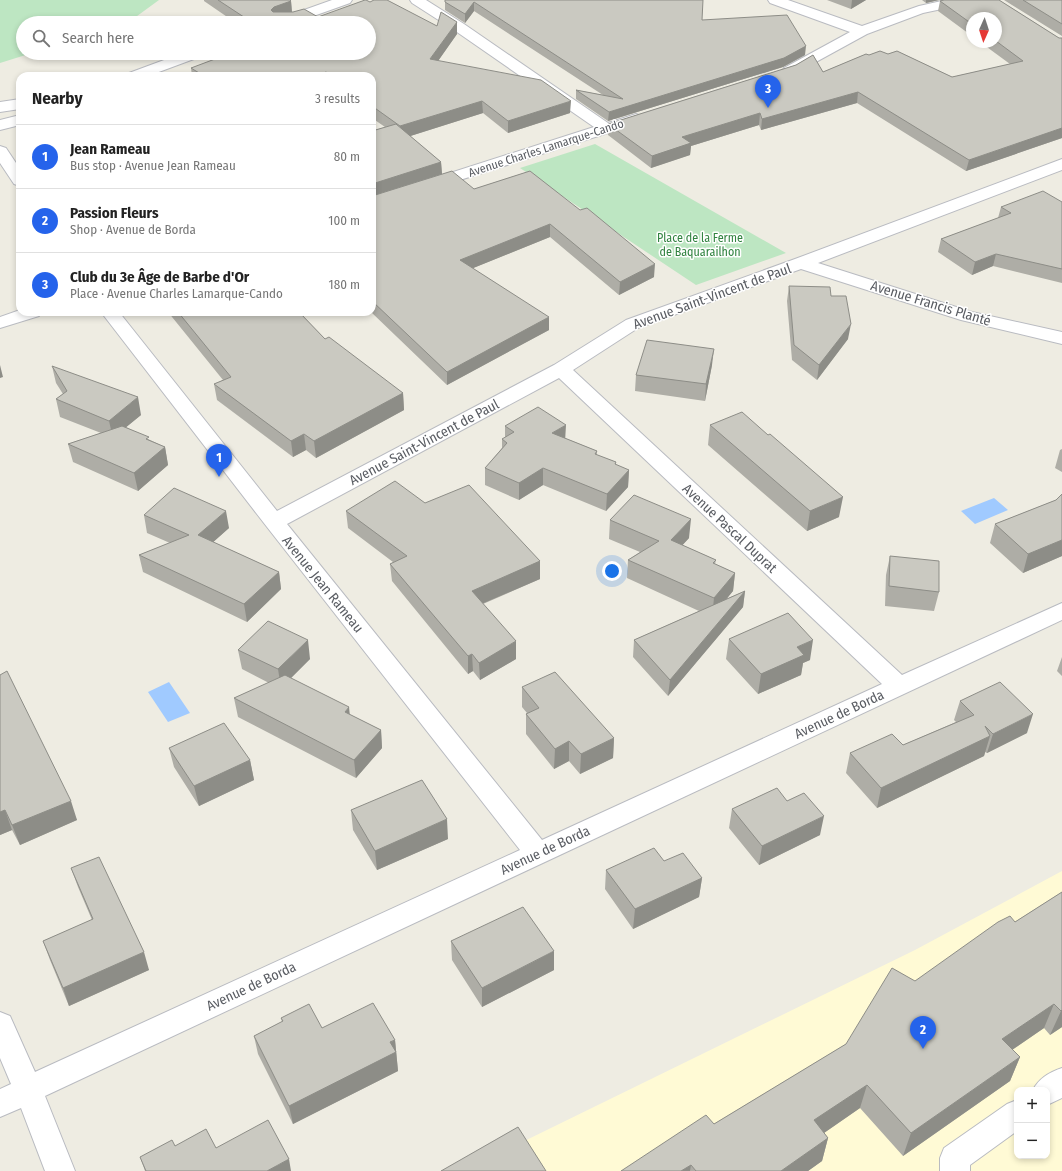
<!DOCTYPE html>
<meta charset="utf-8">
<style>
:root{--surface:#fff;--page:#f2f2f2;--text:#222;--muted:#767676;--line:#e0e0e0;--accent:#2563eb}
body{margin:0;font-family:"Fira Sans Condensed",sans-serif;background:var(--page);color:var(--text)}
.controls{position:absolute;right:12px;bottom:12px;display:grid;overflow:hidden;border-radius:8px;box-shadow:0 2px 6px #0003}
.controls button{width:36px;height:36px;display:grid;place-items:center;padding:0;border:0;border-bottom:1px solid var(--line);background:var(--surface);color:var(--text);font:20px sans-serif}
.compass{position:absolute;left:966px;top:12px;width:36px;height:36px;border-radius:50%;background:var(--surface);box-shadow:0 2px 6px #0003;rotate:183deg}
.you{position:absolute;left:612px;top:571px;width:14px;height:14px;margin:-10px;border:3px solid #fff;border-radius:50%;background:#1a73e8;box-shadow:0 0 0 6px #1a73e833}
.badge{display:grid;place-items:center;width:26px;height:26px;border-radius:50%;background:var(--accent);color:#fff;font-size:13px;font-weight:700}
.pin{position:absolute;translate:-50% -33px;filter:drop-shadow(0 1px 2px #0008)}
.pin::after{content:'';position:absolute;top:21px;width:14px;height:12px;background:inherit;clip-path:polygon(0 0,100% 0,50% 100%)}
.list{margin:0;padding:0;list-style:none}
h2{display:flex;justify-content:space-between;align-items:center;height:52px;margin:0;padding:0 16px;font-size:17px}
h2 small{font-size:13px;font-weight:400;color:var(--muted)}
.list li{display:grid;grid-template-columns:26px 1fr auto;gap:12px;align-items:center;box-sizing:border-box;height:64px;padding:0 16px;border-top:1px solid var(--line)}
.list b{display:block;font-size:15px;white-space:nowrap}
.list p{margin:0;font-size:13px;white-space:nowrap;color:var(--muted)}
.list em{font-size:13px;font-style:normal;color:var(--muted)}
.icon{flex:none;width:22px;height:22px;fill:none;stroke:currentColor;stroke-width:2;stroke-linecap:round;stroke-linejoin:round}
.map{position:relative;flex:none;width:1062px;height:1171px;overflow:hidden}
.search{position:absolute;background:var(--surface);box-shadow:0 2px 6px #0003;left:16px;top:16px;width:360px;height:44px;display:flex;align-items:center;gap:10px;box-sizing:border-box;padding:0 14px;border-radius:22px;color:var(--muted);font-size:15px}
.panel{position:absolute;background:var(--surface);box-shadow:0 2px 6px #0003;left:16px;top:72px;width:360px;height:244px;border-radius:12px}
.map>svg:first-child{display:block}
.commercial{fill:#fffad5;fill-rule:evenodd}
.green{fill:#bde6c2}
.water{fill:#a0caff}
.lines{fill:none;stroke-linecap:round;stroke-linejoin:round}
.minor-casing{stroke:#b9bbc1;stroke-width:2}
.minor{fill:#fff;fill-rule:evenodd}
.wall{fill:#aeada6}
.shaded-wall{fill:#8d8d87}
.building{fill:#cac9c1;stroke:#8d8d87}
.labels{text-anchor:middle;stroke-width:3;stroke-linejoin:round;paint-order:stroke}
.far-street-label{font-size:12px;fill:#5a5d63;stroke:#fff}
.far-park-label{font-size:12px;fill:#318340;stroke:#fff}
.street-label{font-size:14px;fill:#5a5d63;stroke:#fff}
</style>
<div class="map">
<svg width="1062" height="1171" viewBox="0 0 1062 1171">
<rect width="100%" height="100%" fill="#eeece2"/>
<path class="commercial" d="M1062,871V1171H463L915,950ZM1017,1090H1047V1156H1017Z"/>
<path class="green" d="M0,0H159L133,19L122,23H23V53H32L0,63Z
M595,144L786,253L696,285L520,168Z"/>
<path class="water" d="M994,498L1008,510L975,524L961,511Z
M169,682L190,713L168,722L148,692Z"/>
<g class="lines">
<defs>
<path id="minor" d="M332,0H352L350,3L294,23H274L276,20Z
M410,0H426L464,24L608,123L636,114L641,116L644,119L641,122L611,132L372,208V198L594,127L454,30L412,3Z
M768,0H788L862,26L919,6L946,0H972L970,3L923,13L867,34L794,74L789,75L784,74L782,71L784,68L850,32L770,3Z
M183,53H204L202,56L148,76H127L129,73Z
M20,99V109L0,112V102Z
M20,115V125L0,130V120Z
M0,146L6,148L20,169V186L14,184L0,163Z
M1062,159V170L818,263L972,312L1062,332V344L961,320L801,269L638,328L573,370L902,675L1062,603V620L45,1096L75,1171H45L21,1108L0,1117V1089L11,1084L0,1058V1012L10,1016L35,1072L520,850L267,527L101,312H119L277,511L554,365L626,320L795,259ZM559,378L882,684L542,840L287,524Z
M20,310V312H42L39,316L0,328V317Z
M1062,1068V1098L1047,1105V1090H1033C1039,1078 1050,1072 1062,1068Z
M1017,1100V1131L970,1165V1171H940V1158L944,1148L1007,1104Z"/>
</defs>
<use href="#minor" class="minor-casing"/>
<use href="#minor" class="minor"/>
</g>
<path class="wall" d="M204,0H290L291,1L292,12L318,17L370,2L437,26L457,22V34L438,61L570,113L508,133L483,113L410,136L441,162L442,174L474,189L530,171L654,277L619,295L550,237L473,268L549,330L447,385L371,312H372V131L385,127L372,118V76H192L191,68L369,23H236L204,1Z
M445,0L702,20L805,55L783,67L608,121L576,99V90L603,95L474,11L465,23L445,10Z
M827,0H866L851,9Z
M922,0H939L926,3Z
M944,0H999L1059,38H1062V138L966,171L857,103L761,130L759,125L691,146L690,155L651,168L608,135V124L796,65L813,55L823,72L866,54L869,55L880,51L888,54L897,51L952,77L1010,64L980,42H996V18H972V36L938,11L940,1Z
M1004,0H1062V36Z
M1062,202V283L993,266L972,275L938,252L941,239L998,218L1001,207Z
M789,286L831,296L848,339L817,380L792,360L787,301Z
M168,312H299L325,339L403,393L404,410L316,458L306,450L293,457L217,400L214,384L223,380Z
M712,365L705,401L635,391L636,375Z
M52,366L141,415L126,427L150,440L165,447L168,465L138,491L73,462L68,444L101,433L60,417L56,399L63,394L56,383Z
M710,425L839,517L807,531L708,445Z
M505,426L565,438L597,451V455L616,462V465L629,470L628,487L606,511L543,485L519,500L485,485V468L502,448V439L505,438Z
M1062,449V472L1055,468L1060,450Z
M1062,494V556L1023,573L990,543L995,524L1056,500Z
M425,503L540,561V579L483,604L516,659L480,680L473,671L468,674L392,581L390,564L393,562L348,528L346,511Z
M144,515L229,528L213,542L279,572L281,589L247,622L143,572L139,555L170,543L147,533Z
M610,520L689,538L682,545L716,560L715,564L735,573L733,591L726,599L745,591L743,607L668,696L633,657L634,640L699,611L627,578L628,560L640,552L609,539Z
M890,556L939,592L934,611L885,606L886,575Z
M729,639L810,660L803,663L801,675L758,694L726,659Z
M238,650L310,659L291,678L350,715L381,730L382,748L356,778L238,717L234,698L269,683L242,669Z
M1062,657V676L1057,671Z
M0,675L77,820L20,845L12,830L0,835Z
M522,687L614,738L613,758L580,774L569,761L554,769L526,734V714L527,713L522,707Z
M960,701L1027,733L987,753L985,752L984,756L877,808L846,773L850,753L903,745L956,722L954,720Z
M169,748L250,760L254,780L199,806L174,767Z
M787,801L820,835L759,865L729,828L732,809Z
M351,810L448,839L377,870L353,830Z
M664,861L702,878L699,897L633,929L605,889L606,870Z
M71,868L149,970L69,1006L50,960L43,941L92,920L78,887Z
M1062,892V1027L1050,1035L1044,1028L1012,1050L1020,1057L1010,1081L903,1156L860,1108L824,1133L828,1138L822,1161L808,1171H621L714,1124L846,1044L915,981L1015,922Z
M451,941L554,970L482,1007L452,960Z
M281,1018L322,1028L395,1040L398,1071L293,1124L258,1054L254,1036L282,1022Z
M175,1146L216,1148L291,1171H145L140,1157Z"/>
<path class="shaded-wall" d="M852,0H866L851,9Z
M926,0H939L926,3Z
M291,1L292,13L273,22L271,10L274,7Z
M474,2V11L465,23V14Z
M457,22V34L431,71L430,59Z
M806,46L805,55L783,67L608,121L609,112Z
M326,72V76H315Z
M858,92L857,103L761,130L762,119Z
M482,101L483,113L401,139L400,126Z
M571,101L570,113L508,133V121Z
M760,113L759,125L691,146L690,155L651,168L652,156L682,137Z
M1062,128V138L966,171L969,160Z
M441,162L442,174L372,196V184Z
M550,224V237L461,273L460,260Z
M996,254L993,266L972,275L975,262Z
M655,264L654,277L619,295L620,282Z
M549,317V330L447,385V372Z
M851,324L848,339L817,380L819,365Z
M714,349L712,365L705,401L706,384Z
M0,365L3,377L0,378Z
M403,393L404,410L316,458L314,441Z
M138,397L141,415L113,438L109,421Z
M566,425L565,442L552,433Z
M304,434L306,450L293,457L291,441Z
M165,447L168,465L138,491L134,473Z
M543,468V485L519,500V483Z
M629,470L628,487L606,511L607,494Z
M843,497L839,517L807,531L810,511Z
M226,511L229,528L201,553L198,535Z
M691,519L689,538L670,559L671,540Z
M1062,540V556L1023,573L1028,554Z
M540,561V579L472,608V591Z
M279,572L281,589L247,622L244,604Z
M735,573L733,591L712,617L714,598Z
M745,591L743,607L668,696L670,680Z
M308,640L310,659L281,688L278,669Z
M813,640L810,660L803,663L801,675L758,694L761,674L797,647Z
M516,641V659L480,680L479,663Z
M472,654L473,671L468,674V656Z
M349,707L351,726L345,712Z
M1033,714L1027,733L987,753L993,734Z
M381,730L382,748L356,778L354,760Z
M990,736L984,756L877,808L881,788Z
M614,738L613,758L580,774L581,754Z
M569,741V761L554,769L555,749Z
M250,760L254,780L199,806L194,786Z
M71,801L77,820L20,845L12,825Z
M5,810L12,830L0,835V812Z
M824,816L820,835L759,865L762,846Z
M447,819L448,839L377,870L375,851Z
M702,878L699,897L633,929L635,909Z
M554,951V970L482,1007V988Z
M144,952L149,970L69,1006L63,988Z
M1054,1004L1044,1028L993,1063L1002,1039Z
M1062,1010V1027L1050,1035L1061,1011Z
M395,1040L398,1071L293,1124L289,1106Z
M1020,1057L1010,1081L903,1156L911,1133Z
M867,1085L860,1108L808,1144L814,1120Z
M828,1138L822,1161L808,1171H781Z
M289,1159L291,1171H267Z
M691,1165L690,1171H681Z"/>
<path class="building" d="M218,0H290L291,1L274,7L271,10L273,12H293L304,9L318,17L365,0H366L370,2L374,0H387L437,26L441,12L457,22L430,59L541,80L571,101L508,121L482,101L400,126L372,106V76H332L326,72L315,76H204L191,68L231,53H369V23H253Z
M445,0H703L702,20L787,15L806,46L784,58L609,112L576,90L623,99L474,2L465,14L445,2Z
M944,0H999L1059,38H1062V128L969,160L858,92L762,119L760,113L682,137L691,143L652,156L608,124L796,65L813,55L823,72L866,54L869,55L880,51L888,54L897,51L952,77L1023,61L996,41V18H972V24L940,1Z
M1023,0H1062V24Z
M396,124L441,162L372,184V131Z
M452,171L474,189L530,171L580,210L587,208L655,264L620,282L550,224L460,260L549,317L447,372L372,301V196Z
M1043,191L1062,202V269L996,254L975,262L941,239L1011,213L1001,207Z
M789,286L830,287L831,296H846L851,324L819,365L794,345Z
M178,312H299L325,339L329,337L403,393L314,441L304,434L291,441L214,384L231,377Z
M647,340L714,349L706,384L636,375Z
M52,366L138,397L109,421L56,399L67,391Z
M538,407L566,425L552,433L597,451L595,454L616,462L615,464L629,470L607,494L543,468L519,483L485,468L507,443L502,439L514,432L505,426Z
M742,412L768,435L770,434L843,497L810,511L710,425Z
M122,426L149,437L146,439L165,447L134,473L68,444Z
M395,481L425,503L469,485L540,561L472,591L516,641L479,663L472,654L468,656L390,564L407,556L346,511Z
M174,488L226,511L198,535L279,572L244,604L139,555L189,535L144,515Z
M1062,494V540L1028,554L995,524L1056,500Z
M634,495L691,519L671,540L716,560L713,563L735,573L714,598L628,560L659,541L610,520Z
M890,556L939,561V592L889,586Z
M745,591L670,680L634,640Z
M788,613L813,640L797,647L804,655L761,674L729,639Z
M268,621L308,640L278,669L238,650Z
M7,671L71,801L12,825L5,810L0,812V675Z
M555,672L614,738L581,754L569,741L555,749L526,714L539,708L522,687Z
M285,675L349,707L345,712L381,730L354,760L234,698Z
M1000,682L1033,714L993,734L985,726L990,736L881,788L850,753L892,734L903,745L974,715L960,701Z
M224,723L250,760L194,786L169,748Z
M422,780L447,819L375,851L351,810Z
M777,788L787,801L804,793L824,816L762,846L732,809Z
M654,848L664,861L683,853L702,878L635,909L606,870Z
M99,857L144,952L63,988L43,941L93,919L71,868Z
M1062,892V1010L1061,1011L1054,1004L1002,1039L1020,1057L911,1133L867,1085L814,1120L828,1138L781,1171H696L691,1165L681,1171H621L706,1115L714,1124L846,1044L892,968L915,981L998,922L1010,916L1015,922Z
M523,907L554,951L482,988L451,941Z
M373,1003L395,1040L390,1042L396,1052L289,1106L254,1036L283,1021L281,1018L309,1004L322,1028Z
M268,1120L289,1159L267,1171H146L140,1157L172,1140L175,1146L206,1129L216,1148Z
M518,1127L546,1171H441Z"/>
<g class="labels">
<g class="far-street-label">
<text transform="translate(546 148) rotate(-18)" y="4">Avenue Charles Lamarque-Cando</text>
</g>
<g class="far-park-label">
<text x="700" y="242">Place de la Ferme<tspan x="700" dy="14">de Baquarailhon</tspan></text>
</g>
<g class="street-label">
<text transform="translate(712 296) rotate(-20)" y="5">Avenue Saint-Vincent de Paul</text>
<text transform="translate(931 303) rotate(17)" y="5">Avenue Francis Planté</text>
<text transform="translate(424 442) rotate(-28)" y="5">Avenue Saint-Vincent de Paul</text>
<text transform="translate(730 528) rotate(43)" y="5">Avenue Pascal Duprat</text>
<text transform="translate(323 584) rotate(51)" y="5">Avenue Jean Rameau</text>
<text transform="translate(839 714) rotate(-25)" y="5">Avenue de Borda</text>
<text transform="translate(545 850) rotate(-25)" y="5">Avenue de Borda</text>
<text transform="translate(251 986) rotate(-25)" y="5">Avenue de Borda</text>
</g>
</g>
</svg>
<div class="controls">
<button>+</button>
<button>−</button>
</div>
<svg class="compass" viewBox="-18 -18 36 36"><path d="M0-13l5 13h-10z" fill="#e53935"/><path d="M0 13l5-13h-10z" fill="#767676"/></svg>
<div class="you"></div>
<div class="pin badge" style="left:219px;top:477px">1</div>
<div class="pin badge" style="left:923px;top:1049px">2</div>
<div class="pin badge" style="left:768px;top:108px">3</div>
<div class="search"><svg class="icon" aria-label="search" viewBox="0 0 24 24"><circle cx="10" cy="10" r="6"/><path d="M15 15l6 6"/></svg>Search here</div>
<section class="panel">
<h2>Nearby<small>3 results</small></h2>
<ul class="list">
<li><span class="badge">1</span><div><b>Jean Rameau</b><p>Bus stop · Avenue Jean Rameau</p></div><em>80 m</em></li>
<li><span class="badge">2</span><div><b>Passion Fleurs</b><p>Shop · Avenue de Borda</p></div><em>100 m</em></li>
<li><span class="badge">3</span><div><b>Club du 3e Âge de Barbe d'Or</b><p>Place · Avenue Charles Lamarque-Cando</p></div><em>180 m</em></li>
</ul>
</section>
</div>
